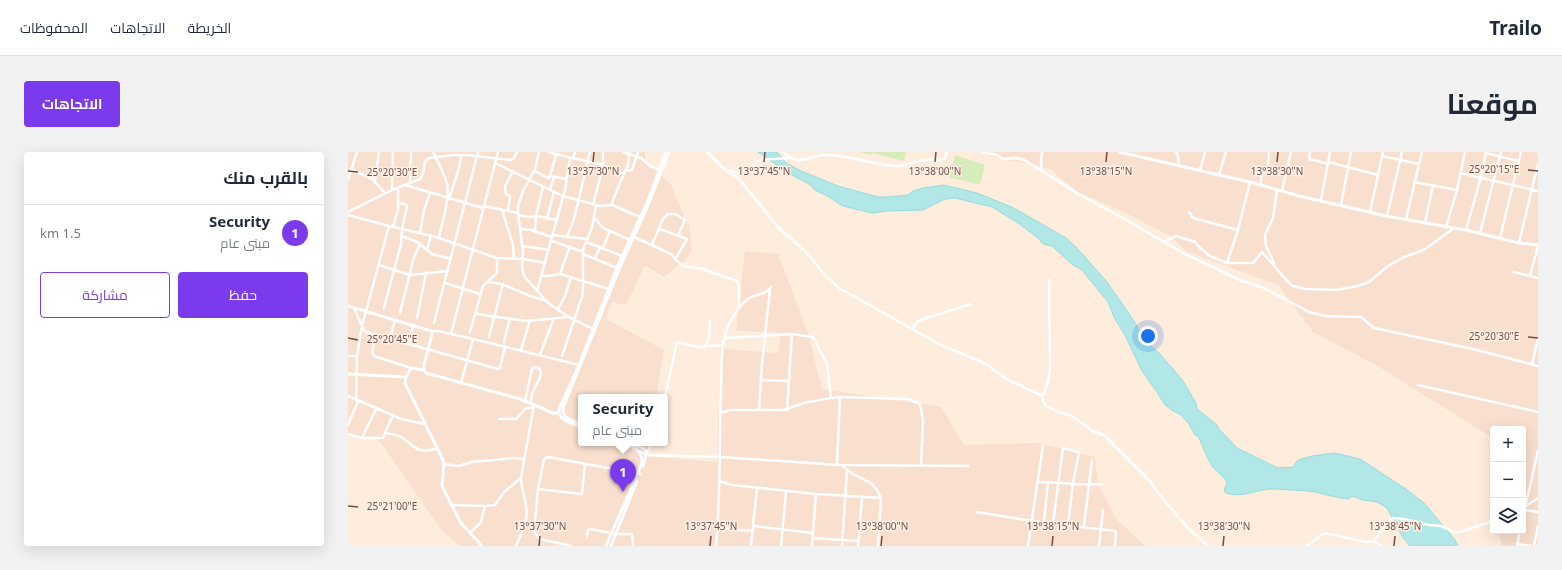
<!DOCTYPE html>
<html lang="ar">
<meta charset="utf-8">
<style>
:root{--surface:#fff;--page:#f2f2f3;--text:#1f2937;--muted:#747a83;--line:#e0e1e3;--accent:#7c3aed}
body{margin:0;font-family:"Noto Sans",Cairo,sans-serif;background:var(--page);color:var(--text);direction:rtl}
.controls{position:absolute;right:12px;bottom:12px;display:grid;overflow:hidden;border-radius:4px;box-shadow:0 4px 16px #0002}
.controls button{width:36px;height:36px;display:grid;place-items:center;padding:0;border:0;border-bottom:1px solid var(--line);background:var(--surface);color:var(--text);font:20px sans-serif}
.you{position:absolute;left:800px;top:184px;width:14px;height:14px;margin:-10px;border:3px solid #fff;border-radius:50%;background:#1a73e8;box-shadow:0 0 0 6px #1a73e833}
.badge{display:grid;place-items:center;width:26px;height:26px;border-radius:50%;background:var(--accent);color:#fff;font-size:13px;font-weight:700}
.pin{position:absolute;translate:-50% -33px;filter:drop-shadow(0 1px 2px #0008)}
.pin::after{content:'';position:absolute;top:21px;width:14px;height:12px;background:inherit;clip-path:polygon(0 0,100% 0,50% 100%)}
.popup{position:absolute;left:230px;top:242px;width:90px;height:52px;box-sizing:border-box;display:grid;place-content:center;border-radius:4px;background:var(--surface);filter:drop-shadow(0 1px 3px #0005);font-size:13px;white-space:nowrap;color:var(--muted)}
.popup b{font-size:15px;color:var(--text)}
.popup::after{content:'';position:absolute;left:50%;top:100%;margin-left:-8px;border:8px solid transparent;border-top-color:var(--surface)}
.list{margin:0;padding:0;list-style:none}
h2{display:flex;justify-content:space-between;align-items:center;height:52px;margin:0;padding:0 16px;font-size:17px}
h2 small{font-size:13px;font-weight:400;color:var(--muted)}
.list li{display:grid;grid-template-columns:26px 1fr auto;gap:12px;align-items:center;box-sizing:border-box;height:56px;padding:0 16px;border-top:1px solid var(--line)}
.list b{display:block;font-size:15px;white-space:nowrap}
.list p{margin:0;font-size:13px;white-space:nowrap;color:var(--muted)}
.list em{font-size:13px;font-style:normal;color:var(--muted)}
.actions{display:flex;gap:8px;padding:12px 16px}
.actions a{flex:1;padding:9px 0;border:1px solid var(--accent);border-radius:4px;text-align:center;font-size:14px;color:var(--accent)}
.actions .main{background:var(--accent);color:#fff}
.icon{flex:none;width:22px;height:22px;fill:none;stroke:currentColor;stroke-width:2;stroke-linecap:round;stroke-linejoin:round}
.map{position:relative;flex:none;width:1190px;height:394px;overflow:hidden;direction:ltr;border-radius:4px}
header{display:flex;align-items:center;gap:24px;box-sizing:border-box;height:56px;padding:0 20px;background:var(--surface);border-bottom:1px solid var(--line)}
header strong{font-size:19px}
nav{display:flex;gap:22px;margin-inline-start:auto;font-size:14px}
.intro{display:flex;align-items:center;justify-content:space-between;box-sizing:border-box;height:96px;padding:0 24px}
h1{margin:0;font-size:28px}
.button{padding:10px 18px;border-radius:4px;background:var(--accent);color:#fff;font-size:14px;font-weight:700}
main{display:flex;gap:24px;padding:0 24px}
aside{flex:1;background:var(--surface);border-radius:4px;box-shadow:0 4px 16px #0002}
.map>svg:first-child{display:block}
.residential{fill:#f8dfce}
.green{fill:#d7ecbb}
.water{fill:#b1e8e7;stroke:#96dbda}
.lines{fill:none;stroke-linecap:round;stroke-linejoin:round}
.minor{stroke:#fff;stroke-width:2.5}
.tertiary{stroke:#fff;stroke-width:3}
.ticks{fill:none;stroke:#754d44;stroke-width:1.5}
.ticks-label{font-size:10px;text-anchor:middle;fill:#754d44;stroke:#fff1e5;stroke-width:3;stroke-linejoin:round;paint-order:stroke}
</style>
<header>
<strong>Trailo</strong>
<nav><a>الخريطة</a><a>الاتجاهات</a><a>المحفوظات</a></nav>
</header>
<div class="intro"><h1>موقعنا</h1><a class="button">الاتجاهات</a></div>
<main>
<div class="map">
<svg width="1190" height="394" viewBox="0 0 1190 394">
<rect width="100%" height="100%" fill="#feecdd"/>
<path class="residential" d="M0,0H297V8L324,34L327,44L341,74L344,99L336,109L316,125L297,113L278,153L264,150L258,167L316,198L308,245H233V291H300L298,304L369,310L373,197L430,201L433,181L388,179L397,99L430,102L460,182L474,237L593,255L616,293L690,291L747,305L750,332L768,367L797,394H112L94,379L33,291L27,286H20L0,282Z
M630,0H1190V394H1154L1150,379H1175V277H1145V286L1028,213L965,180L930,133L838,99L824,85L774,59L730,40L702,17L686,13L659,8Z"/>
<path class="green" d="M512,0H558L556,9L525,1L524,3Z
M607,3L637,13L632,33L601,25Z"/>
<path class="water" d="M410,0H429L438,11L453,19L490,34L530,45H540L560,43L565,39L575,36L596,33L629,41L666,56L718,86L728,95L759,130L786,169L794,184L801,189L802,193L813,203L835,229L848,251L849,257L869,273L871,277L889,296L930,316L946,315L948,310L950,308L964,304L987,301L1012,307L1058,337L1076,351L1107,388L1110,394H1062L1054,384L1039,356L1029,350L1015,348L1004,344L1001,347C990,346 978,343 968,340C955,338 940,338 927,337C911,336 894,347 878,341L876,339L879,331C876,323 868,320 864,314C858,304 855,294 850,284L847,283L841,272L832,262L825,259L817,253L809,240L794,219L777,183L767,167L760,150L734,118L725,113L704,94L695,92L689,85L670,71L644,55L607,46L597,47L575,58L540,59L524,61L503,56L495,54L476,42L468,39L461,32L440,21Z"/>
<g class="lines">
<path class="minor" d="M85,0C90,10 96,21 99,32C102,49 94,69 91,86
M191,0L187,17L175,39L170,54V61L175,100L174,115L176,124L200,151L221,165L245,177
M201,0C225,8 254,9 276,22
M275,0L293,6L302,14L311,18
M359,0L374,15L391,27L431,76L457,99L478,124L491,136L593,193L638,212L660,228L695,244V249L697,253L708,259L724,264L745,279L756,283L802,329L810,341L840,376L860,394
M435,0C452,16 460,3 478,3C502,3 523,12 546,14C557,15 568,8 579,8C587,7 588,10 597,6L599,0
M634,0L649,3L655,7L668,6L676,8L694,19
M694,0L693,10L694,19L732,43L777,67L833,100L892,128L918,137L961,160L977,164L1013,165L1026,176L1125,197L1190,214
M828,0L830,4L831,14
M962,0L961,7L980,12
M1138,1L1170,9
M1034,4L1071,12
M225,7L227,0
M980,10L1030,23
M147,11L215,44L252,54L264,53L292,65
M3,17L24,27L37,41
M220,18L236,20
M382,18C397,25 400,17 411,8L441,6
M852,18L857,0
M186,19C192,21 194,24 201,26L202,24L219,27
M277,19L284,18L290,0
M1112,21L1190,39
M871,23L878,0
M202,24L208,3
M0,28L9,0
M27,29L31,0
M1066,30L1109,38
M62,31L63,0
M913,32V25L920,14L921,0
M57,33L135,56
M44,38L45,0
M202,38L206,25
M934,39L943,0
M101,47L111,16L113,3
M973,48L982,0
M245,53L255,14V0
M263,53L277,19L280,14L281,1
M993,53L1003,0
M136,54L170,61
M154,58L165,93L166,107
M160,59L162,44L158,42L157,34L165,19
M0,60L44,38L72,27L75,22L77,10L81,6L106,3H119L163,8L166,6L169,0
M841,60L845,66L890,78
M1022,60L1035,0
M0,63L41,74L14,174L9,204L8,248
M170,63L182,65L189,64L209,68
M1039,64L1054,0
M246,65L255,76L282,88
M199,67L206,40
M1058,67L1074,0
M1077,71L1085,33
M41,74L88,85L149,106L175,107L197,111
M45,75L50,57V36
M1098,75L1109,38L1117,0
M173,77L183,78L204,85
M312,77L339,87L327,108
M1118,78L1133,25L1138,0
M187,79L188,64L195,35
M72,81L76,58L82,41
M1132,81L1153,0
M205,83L239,87
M54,84L69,90L84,102L103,107
M284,84L323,102L334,114L355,117L389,129L391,134V155
M219,85L226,67L242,0
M1152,86L1173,0
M204,89L235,100
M238,90L274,104
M816,90L828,84L847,90L851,95L862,104L879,111H905L914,100L940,130L945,134L957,137L988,138L1010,134L1021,130L1040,114L1056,105L1076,98L1106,76
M1171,91L1190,12
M304,93L315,67L320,62H327L337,68L330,83
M175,94L201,98
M255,96L262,79
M79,98L83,83
M235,102L269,116
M247,107L252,95
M879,111L890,78L902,30
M926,111L918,94L917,83L925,66L929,38
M30,113L62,123L100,119
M1166,120L1190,126
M212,122L222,94
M194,124H201L212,122L261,137
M1182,124L1190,94
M139,130C160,130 177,146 197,148
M97,131L132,142
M189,139L217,38L222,6
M6,156C10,163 13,176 18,180L150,217L152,216L157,194
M36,156L53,92L54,77L59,54L57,52L50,51
M210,157L217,144L223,125
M52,161L66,105L72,92
M127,161L140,164L180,169L220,165
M69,166L78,121
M86,171L130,0
M565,176L567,172L572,168L623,152
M83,179H90L125,187L231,213
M122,180L135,134L149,121V106
M103,182L150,0
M28,183L24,200L26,204L63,216
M141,185L155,132
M42,186L47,168
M377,186L444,182L465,185L479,212L483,246
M156,190L162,166
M61,191L65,173
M356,196L361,186L362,168
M173,198L182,168
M192,203L206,166
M0,204H9
M214,204L234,145L235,139V98L244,75L248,54
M1184,213L1190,186
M413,228L441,229
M113,231L125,187
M1070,233L1190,260
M0,244L53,267L77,272
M695,244L700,230L702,217L701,128
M317,245L329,190L350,195L375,193
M177,249L184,217L187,215L192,217C196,228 181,237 183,252
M411,258L414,212L422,137
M439,258L444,182
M372,261L383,258H435L456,251L483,246L492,245L560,247L572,252L575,268L573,313
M151,267H168L178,256H185
M0,273L10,249
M38,281C43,282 49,283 53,285C69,295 69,303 90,296
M0,282L14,286H35L45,263
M14,286L28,257
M291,299L299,303L371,305L492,313L620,314
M299,300L305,291
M96,312L110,314L124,310L166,306L176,307
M489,312L492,245
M493,313L505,322L523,331L529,338L533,346L530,394
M371,329L384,333L468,342L533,346
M691,330C712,330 733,334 754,332
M190,337L234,342L237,312
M103,353L137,354L147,353L156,340L173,326
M1175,356L1190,346
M1177,358L1190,360
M629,360L684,369L767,379L768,380L767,394
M1175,366L1190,298
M696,370L700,330
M705,371L715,296L730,300L731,301L725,331L720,373
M405,374L465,381
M736,374L744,308
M371,376L404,379
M122,381L133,370L137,354
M239,384L240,378L242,377L268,382H284L285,394
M464,386L511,389
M1026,389L1033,394
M1169,392L1183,394
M168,394C173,382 181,368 178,354C177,344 173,336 173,326L186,253
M223,394L192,387L186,380L190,337L196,307L200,305L292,322
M368,394C373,342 371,289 373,237C374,216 372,192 380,174C385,164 391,153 400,147C407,142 418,143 423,135
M403,394L409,336
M433,394L438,339
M464,394L468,342
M494,394L499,318
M510,394L514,346
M680,394L695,294
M751,394L755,358
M959,394L976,381L1018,390L1026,389L1039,370L1045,366L1056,367L1081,373L1093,374L1106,380H1112L1145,369
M1169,394L1172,379
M1186,394L1190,374"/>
<path class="tertiary" d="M771,0L902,30L951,44L1038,64L1118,78L1171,91L1190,93
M0,154L83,179L84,182L76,213V218L78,221L172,247L205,261H211
M76,218L63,216L58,225L57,231L94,306L96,312L94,333L97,340L113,371L134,394
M0,222L58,225
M233,272C225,269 214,267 215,256L273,113L299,56L321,0
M233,275C224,271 210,269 211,257L231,213L270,113L299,51L318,0
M282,291L295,296L299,300L295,314
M258,394L294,311C295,299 286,295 276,291
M263,394L289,329"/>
</g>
<path class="ticks" d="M245,10L246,0M416,10L417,0M587,10L588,0M758,10L759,0M929,10L930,0M1180,18L1190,19M0,19L10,20M1180,185L1190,186M0,186L10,188M0,354L10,355M191,394L192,384M362,394L363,384M533,394L534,384M704,394L705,384M875,394L876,384M1046,394L1047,384"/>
<g class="ticks-label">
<text x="1146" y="21">25°20'15"E</text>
<text x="245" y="23">13°37'30"N</text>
<text x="416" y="23">13°37'45"N</text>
<text x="587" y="23">13°38'00"N</text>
<text x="758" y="23">13°38'15"N</text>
<text x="929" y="23">13°38'30"N</text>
<text x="44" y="24">25°20'30"E</text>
<text x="1146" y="188">25°20'30"E</text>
<text x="44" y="191">25°20'45"E</text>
<text x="44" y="358">25°21'00"E</text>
<text x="192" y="378">13°37'30"N</text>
<text x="363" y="378">13°37'45"N</text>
<text x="534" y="378">13°38'00"N</text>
<text x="705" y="378">13°38'15"N</text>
<text x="876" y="378">13°38'30"N</text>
<text x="1047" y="378">13°38'45"N</text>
</g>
</svg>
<div class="controls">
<button>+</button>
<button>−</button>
<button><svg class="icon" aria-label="layers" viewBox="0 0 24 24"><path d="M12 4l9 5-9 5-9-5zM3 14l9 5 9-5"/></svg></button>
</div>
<div class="you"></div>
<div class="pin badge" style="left:275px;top:340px">1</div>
<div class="popup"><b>Security</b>مبنى عام</div>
</div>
<aside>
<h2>بالقرب منك<small></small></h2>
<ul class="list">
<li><span class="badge">1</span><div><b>Security</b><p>مبنى عام</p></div><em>1.5 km</em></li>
</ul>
<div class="actions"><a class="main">حفظ</a><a>مشاركة</a></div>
</aside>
</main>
